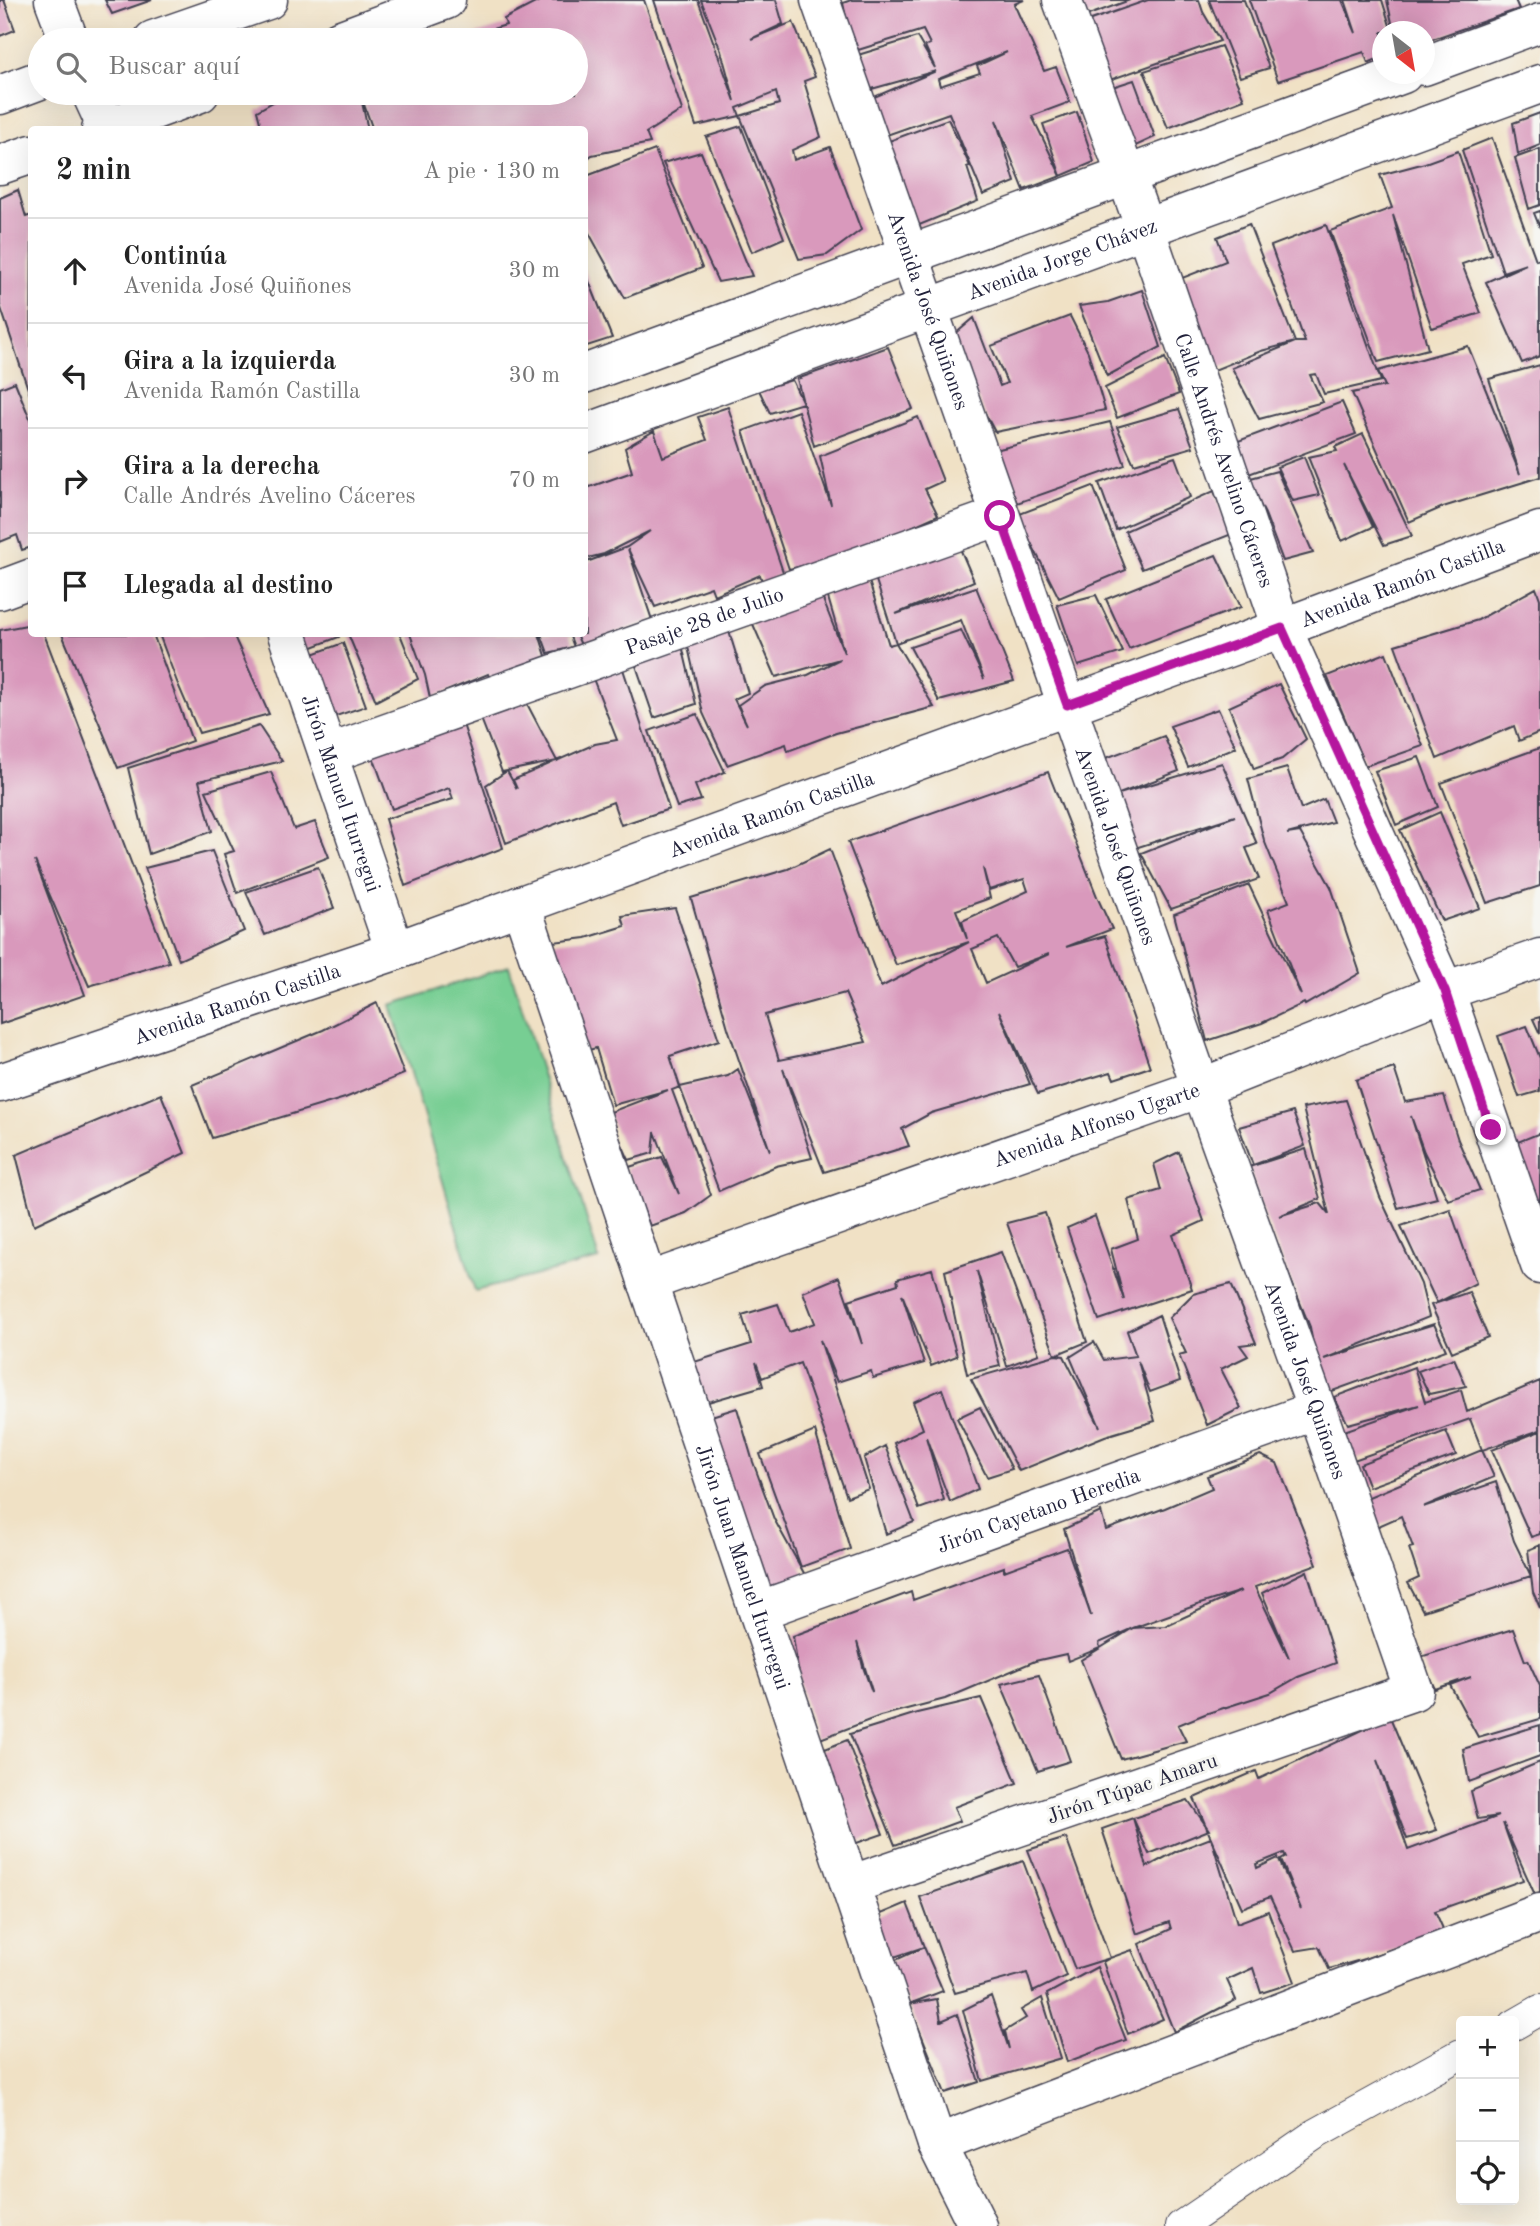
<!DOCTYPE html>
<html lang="es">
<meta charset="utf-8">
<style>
:root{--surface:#fff;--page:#f2f2f2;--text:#222;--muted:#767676;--line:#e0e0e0}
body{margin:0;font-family:"Old Standard TT",serif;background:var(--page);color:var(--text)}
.controls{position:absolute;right:21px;bottom:21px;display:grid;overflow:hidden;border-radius:7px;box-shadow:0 7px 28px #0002}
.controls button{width:63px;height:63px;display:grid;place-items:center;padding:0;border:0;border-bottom:2px solid var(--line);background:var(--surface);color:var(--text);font:35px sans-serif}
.compass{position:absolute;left:1372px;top:21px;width:63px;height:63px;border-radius:50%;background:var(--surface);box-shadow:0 7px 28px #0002;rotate:149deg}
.stop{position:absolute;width:21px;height:21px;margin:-16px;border:5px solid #b5179e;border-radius:50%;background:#fff}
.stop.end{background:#b5179e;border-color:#fff;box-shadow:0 2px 7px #0008}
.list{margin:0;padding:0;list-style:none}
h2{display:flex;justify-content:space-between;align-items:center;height:91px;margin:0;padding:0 28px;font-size:30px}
h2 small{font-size:23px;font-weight:400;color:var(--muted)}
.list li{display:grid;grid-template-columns:46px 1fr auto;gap:21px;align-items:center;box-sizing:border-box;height:105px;padding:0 28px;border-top:2px solid var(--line)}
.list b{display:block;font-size:26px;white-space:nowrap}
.list p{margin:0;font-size:23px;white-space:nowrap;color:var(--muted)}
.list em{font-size:23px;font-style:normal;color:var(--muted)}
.icon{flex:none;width:38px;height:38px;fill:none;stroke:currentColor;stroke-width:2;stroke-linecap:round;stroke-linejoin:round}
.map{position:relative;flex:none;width:1540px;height:2226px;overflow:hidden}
.search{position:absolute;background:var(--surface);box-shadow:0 7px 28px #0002;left:28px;top:28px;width:560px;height:77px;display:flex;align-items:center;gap:18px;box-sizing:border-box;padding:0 24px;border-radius:38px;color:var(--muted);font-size:26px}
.panel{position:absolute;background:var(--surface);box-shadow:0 7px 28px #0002;left:28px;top:126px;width:560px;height:511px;border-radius:7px}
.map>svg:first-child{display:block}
.green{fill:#77ce93;stroke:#4c7867;stroke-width:2}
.building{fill:#d999bc;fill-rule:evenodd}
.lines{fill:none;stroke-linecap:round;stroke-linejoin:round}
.service-casing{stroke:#413f50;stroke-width:32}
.minor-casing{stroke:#413f50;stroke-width:41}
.service{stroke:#fff;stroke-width:30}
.minor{stroke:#fff;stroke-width:38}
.route{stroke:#b5179e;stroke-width:9}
.labels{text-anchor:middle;stroke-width:6;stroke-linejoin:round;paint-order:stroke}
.street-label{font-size:21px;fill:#22223b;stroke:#f6f6f2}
</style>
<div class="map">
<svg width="1540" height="2226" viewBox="0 0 1540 2226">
<rect width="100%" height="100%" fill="#f6f6f2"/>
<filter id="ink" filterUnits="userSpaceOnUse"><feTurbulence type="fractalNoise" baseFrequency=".0143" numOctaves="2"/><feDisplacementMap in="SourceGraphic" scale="14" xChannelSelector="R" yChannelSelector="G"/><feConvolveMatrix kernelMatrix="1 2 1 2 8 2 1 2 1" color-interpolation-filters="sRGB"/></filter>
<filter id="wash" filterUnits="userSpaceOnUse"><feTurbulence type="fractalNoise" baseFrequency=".00686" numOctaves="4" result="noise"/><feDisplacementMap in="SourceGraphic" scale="28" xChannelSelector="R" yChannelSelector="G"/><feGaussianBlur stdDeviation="1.57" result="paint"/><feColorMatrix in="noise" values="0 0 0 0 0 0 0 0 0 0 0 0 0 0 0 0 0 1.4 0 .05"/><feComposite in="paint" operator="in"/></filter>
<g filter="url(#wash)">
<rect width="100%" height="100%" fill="#f0e1c5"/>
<path class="green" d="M509,966L599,1259L475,1291L391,1005Z"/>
<g id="blocks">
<path class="building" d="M0,0H4L15,30L0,36Z
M105,0H152L112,14Z
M541,0H644L682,110L646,133L650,143L592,155L584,161V130H373L360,93H576V40H455L506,25L504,19Z
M654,0H698L735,101L721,51L701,0H776L783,24L751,39L793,22L815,77L804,81L821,137L792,150L794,160L830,147L861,230L827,255L799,259L740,116L696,126ZM776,92L779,104L740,116L737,108Z
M851,0H1024L1014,4L1044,71L1056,67L1070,102L1032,116L1061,176L1024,190L996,120L1015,182L983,195L949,113L884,136L867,100L936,71L868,90L858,55L917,37L935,68L925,46L930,44L923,30L858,50L848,27L843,3ZM1007,52L977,66L980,73L940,86L938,79Z
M1080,0H1130L1086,16Z
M1148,0H1199L1203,12L1220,41L1104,82L1082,23Z
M1209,0H1244L1269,68L1240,77Z
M1249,0H1342L1356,33L1345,0H1382L1392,32H1382V57L1368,63L1364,52L1278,81Z
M1387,0H1515L1519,9L1424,42V32H1394Z
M1221,46L1244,99L1168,128L1144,71Z
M1134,80L1155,137L1127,150L1106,89Z
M301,93H360L368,130H262L257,111L284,96Z
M1077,112L1094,162L1061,176L1043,124Z
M1540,113V145L1518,154L1513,123Z
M948,119L970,166L967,167L978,201L917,226L881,144Z
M741,126L784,238L752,252L706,137Z
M1492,138L1536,260L1540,259V356L1522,363L1486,282L1526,264L1503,272L1462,150Z
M1540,149V205L1529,209L1515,158Z
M655,150L702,268L625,298L584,224V177Z
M1458,151L1491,254L1462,264L1481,313L1432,328L1393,215L1428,349L1378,362L1330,231L1392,208L1380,175L1425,163Z
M701,152L752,276L718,282L663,163Z
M18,190L26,217L32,215L31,398L0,305V198Z
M1540,211V228L1534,213Z
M1249,224L1295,342H1305L1271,246L1326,225L1381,381L1324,394L1316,374L1310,375L1323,402L1259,419L1232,368L1295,342L1261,351L1212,371L1182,278L1226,261L1217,237Z
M584,269L612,338L584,347Z
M1142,290L1161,347L1107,376L1079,306L1108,302Z
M1070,316L1088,352L1105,410L995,432L947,341L974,318L1000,386L1007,383L991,346Z
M1468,346L1520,474L1489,379L1540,365V477L1443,507L1409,522L1352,393L1385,386L1378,371Z
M888,347L913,409L814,446L797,379Z
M1165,358L1179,394L1117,418L1105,388Z
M792,380L803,403L770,413L759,390Z
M15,382L32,424V547L22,550L17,535L0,542V388Z
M1342,402L1356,434L1238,478L1225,446Z
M728,407L783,572L763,584L760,575L714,595L711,587L655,607L628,549L652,620L581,645L576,634H584V563L627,547L650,531L604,554L584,559V489L632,472L625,448L654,431L663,457L707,440L698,417Z
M1179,409L1193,447L1134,464L1117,427Z
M798,411L831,505L820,456L918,417L943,481L925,489L938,515L849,555L789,569L743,431Z
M1110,422L1125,465L1017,503L995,450Z
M1363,434L1412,536L1384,545L1344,465L1373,527L1342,541L1308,457L1337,451L1335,447Z
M1175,457L1190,497L1116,530L1099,483Z
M1304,457L1319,495L1293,501L1277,467Z
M1277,471L1313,553L1283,561L1265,514L1247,479Z
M1093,486L1126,570L1059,598L1017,515Z
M1214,491L1232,534L1142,569L1125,531Z
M959,546L974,581L896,614L976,587L1014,681L939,701L910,647L961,630L984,679L961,620L896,643L874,574Z
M1216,555L1241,607L1129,649L1106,599Z
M867,575L889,645L896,643L934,707L836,733L788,751L786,744L727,765L703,713L686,638L727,625L748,693L734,699L747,725L738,705L765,686L808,675L840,659L776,677L749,615L820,592L844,653L825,587Z
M1536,588L1540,599V732L1519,741L1514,726L1437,759L1395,645L1478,620Z
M1096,595L1123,652L1078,666L1057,605Z
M32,624V634H44L169,962L89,986L35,861L85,995L0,1024V630Z
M62,634H153L192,741L118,768Z
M159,634H233L269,714L199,733L177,682Z
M295,634H338L339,637L302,651Z
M348,634H400L418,679L376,701Z
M410,634H539L547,659L490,679L488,674L430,698L425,675Z
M541,634H569L574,647L548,653Z
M681,641L696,704L654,718L633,657Z
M343,643L366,706L327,719L302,658Z
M1386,653L1423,746L1365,766L1327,676Z
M621,663L669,809L621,825L613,802L506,843L486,785L507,771L517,789L513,780L595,744L617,740L592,676Z
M1279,684L1306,739L1282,759L1254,769L1229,707Z
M525,700L557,761L502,772L480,716Z
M1218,709L1236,747L1188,767L1170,726Z
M697,714L725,772L695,785L701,800L677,807L649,731Z
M462,721L503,848L405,886L385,819L453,799L449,788L392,809L371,751Z
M259,726L282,761L199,781L212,831L149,854L128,768Z
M1164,736L1179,771L1119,794L1222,763L1257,844L1246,848L1259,879L1171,909L1141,853L1235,816L1132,849L1098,761Z
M1540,748V886L1487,903L1441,783Z
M1419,757L1438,807L1396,825L1375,771Z
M1287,768L1301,809L1324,799L1333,822L1287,834L1300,832L1331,887L1360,973L1305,1005L1304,1003L1262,1023L1207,1041L1174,914L1249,885L1301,995L1268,910L1289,902L1264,840L1248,779Z
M271,772L294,829L315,822L329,857L237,893L224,854L234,851L206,791Z
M1048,772L1098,899L1112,929L1066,947L1105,936L1150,1067L1114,1079L1111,1072L1038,1094L999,1011L1030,1084L931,1113L902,1129L909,1146L824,1172L783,1069L812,1158L776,1166L719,1191L680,1087L728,1076L738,1069L770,1151L728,1028L691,898L788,869L830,849L881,987L969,942L896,965L848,842ZM983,868L989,890L1024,879L1028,891L962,921L967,939L956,910L990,898ZM998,938L1014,967L1049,954L986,983L972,949ZM845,993L866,1042L779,1060L765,1015Z
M1440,812L1480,908L1442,921L1400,830Z
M212,851L244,931L179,960L145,868Z
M318,867L334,908L265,935L246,892Z
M675,908L719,1040L670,1056L680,1087L672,1090L711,1195L686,1213L650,1226L626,1168L662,1157L679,1194L655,1132L653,1153L629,1160L608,1113L668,1090L613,1105L596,1048L585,1051L553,942L586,938L625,926L622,916Z
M377,1003L404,1074L345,1098L212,1138L192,1085L323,1030Z
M1540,1017V1034L1533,1019Z
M1527,1026L1540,1058V1091L1519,1097L1498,1036Z
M1394,1068L1405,1102L1444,1096L1458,1140L1480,1190L1448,1200L1424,1152L1411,1116L1437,1198L1398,1208L1356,1080Z
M161,1094L185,1153L34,1225L16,1155Z
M1346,1100L1380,1197L1421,1284L1429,1317L1324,1359L1434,1324L1446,1350L1327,1393L1316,1362L1310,1327L1267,1221L1249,1167L1306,1149L1320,1199L1279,1216L1320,1203L1329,1214L1303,1108Z
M1293,1112L1305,1146L1253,1165L1239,1127Z
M1540,1133V1224L1508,1146Z
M1179,1152L1204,1221L1173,1235L1192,1289L1099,1320L1067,1228L1095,1216L1124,1300L1111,1249L1138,1239L1128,1200L1161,1190L1154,1164Z
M1450,1209L1476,1283L1437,1303L1469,1292L1488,1337L1452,1352L1431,1305L1437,1303L1401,1226Z
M1045,1213L1087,1342L1055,1355L1064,1356L1100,1427L1070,1357L1094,1342L1104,1360L1136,1356L1127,1331L1159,1315L1180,1381L1150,1392L1138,1361L1155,1421L1105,1436L1019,1471L971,1379L1055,1355L1007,1223Z
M1001,1252L1039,1354L1007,1366L977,1271L1000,1366L967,1374L945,1271Z
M932,1269L957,1356L931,1366L902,1294L924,1363L873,1378L871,1371L837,1382L820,1340L869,1489L847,1497L800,1363L762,1378L756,1362L763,1386L708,1402L691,1363L751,1344L742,1315L778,1304L789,1332L815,1323L803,1292L839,1277L862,1344L849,1300L898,1284L897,1279Z
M1231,1284L1256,1343L1240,1345L1248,1356L1221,1369L1241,1408L1207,1425L1179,1355L1186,1353L1169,1318L1193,1294Z
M1454,1358L1466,1386L1429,1394L1418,1371Z
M1414,1367L1425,1402L1461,1390L1467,1412L1540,1381V1430L1482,1450L1494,1477L1423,1507L1496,1482L1514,1541L1531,1576L1423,1611L1408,1583L1419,1578L1409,1548L1413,1547L1401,1516L1372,1529L1359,1501L1482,1450L1470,1419L1351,1461L1338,1433L1419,1405L1348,1424L1334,1397Z
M942,1389L978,1489L950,1502L926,1437L944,1500L919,1509L894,1443L923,1429L913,1402Z
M980,1407L1012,1469L987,1477L957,1418Z
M737,1408L753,1462L774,1519L805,1575L767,1587L705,1418Z
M815,1431L850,1549L801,1567L760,1454Z
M1446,1431L1456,1455L1369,1487L1360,1464Z
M1540,1431V1534L1531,1537L1492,1450Z
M885,1446L914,1522L886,1534L864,1458Z
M1260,1455L1277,1463L1317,1564L1255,1587L1289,1658L1262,1593L1307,1571L1336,1663L1298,1677L1270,1693L1205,1714L1178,1725L1186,1741L1121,1759L1081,1660L1133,1628L1099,1643L1100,1648L1068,1661L1066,1654L1035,1661L945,1699L880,1716L815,1741L800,1683L793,1636L911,1592L913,1600L1004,1567V1571L1067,1548L1091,1616L1064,1529L1101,1512L1106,1530L1165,1508L1212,1488L1207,1476ZM1241,1591L1165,1626L1133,1628L1197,1605ZM857,1642L872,1691V1692L863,1667Z
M1540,1545V1608L1533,1592L1528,1550Z
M1513,1629L1525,1661L1528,1660L1540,1686V1719L1478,1737L1450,1685L1471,1677L1435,1689L1420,1657Z
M1039,1675L1070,1761L1038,1771L1001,1684Z
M981,1698L1017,1783L954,1807L960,1821L895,1845L850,1734L917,1713Z
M1390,1717L1437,1830L1407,1839L1377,1760L1408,1850L1499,1816L1478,1819L1471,1791L1540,1762V1893L1535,1895L1503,1823L1523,1880L1435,1911L1444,1931L1364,1959L1329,1969L1319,1947L1295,1951L1270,1897L1242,1908L1211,1838L1237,1923L1268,1911L1295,1982L1261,1993L1253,1968L1227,1980L1236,2000L1174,2032L1139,1944L1171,1929L1169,1922L1137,1934L1102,1829L1133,1818L1147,1867L1177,1851L1211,1838L1194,1798L1256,1771L1259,1779ZM1284,1853L1286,1857L1281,1860L1301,1909L1278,1858L1257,1868L1256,1864Z
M1540,1725V1756L1469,1782L1463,1749Z
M847,1740L883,1834L848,1846L815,1753Z
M1188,1800L1209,1830L1149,1854L1133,1818Z
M1066,1838L1110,1958L1132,1950L1163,2019L1128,2034L1103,1962L1110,1958L1075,1969L1028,1850Z
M1023,1861L1066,1976L1033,1992L1027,1973L955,1993L920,1897Z
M907,1903L924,1947L882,1961L867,1920Z
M924,1947L943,1991L909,2004L887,1964Z
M1097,1967L1126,2040L1067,2062L1047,1994Z
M991,1996L1009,2049L1005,2031L1026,2018L1021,2010L1042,1998L1061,2058L982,2081L963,2010Z
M937,1999L941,2021L957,2014L979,2082L945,2093L909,2004Z"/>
</g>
</g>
<g filter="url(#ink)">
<use href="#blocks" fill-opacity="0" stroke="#413f50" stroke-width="2"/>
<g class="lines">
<defs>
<path id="service" d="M1514,2025L1540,2010
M1181,2226L1314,2135L1461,2054"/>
<g id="minor">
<path d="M54,0L69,40"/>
<path id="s1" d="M820,0L1201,1088L1317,1410L1414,1691L850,1885"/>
<path id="s2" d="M1062,0L1145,228L1282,628L1445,991L1540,1265"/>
<path d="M153,40L268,0"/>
<path d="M339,40L446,0"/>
<path d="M1424,66L1540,23"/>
<path d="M91,93L108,130"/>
<path d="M0,95L40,80"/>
<path d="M101,130L200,93"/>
<path d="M0,165L32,154"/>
<path d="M584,374L1403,74"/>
<path id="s3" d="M584,434L1540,84"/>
<path d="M0,590L32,578"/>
<path id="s4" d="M287,634L395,951"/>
<path id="s5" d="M328,754L1000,516"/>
<path id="s6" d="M521,905L937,2144L978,2226"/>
<path id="s7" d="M0,1083L395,951L1282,628L1540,531"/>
<path id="s8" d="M647,1282L1201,1088L1445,991L1540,958"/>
<path id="s9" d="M758,1611L1317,1410"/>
<path d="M937,2144L1540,1913"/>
</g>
</defs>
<use href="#service" class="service-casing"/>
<use href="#minor" class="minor-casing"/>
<use href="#service" class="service"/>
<use href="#minor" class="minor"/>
</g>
</g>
<g class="lines" filter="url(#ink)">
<path class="route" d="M1000,516L1067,705L1282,628L1445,991L1491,1130"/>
</g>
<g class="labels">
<g class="street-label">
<text dy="7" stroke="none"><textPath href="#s3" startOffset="509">Avenida Jorge Chávez</textPath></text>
<text dy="7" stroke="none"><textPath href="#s1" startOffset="329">Avenida José Quiñones</textPath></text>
<text dy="7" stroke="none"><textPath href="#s2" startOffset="488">Calle Andrés Avelino Cáceres</textPath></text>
<text dy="7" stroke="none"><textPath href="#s7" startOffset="1489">Avenida Ramón Castilla</textPath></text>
<text dy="7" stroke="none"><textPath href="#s5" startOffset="399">Pasaje 28 de Julio</textPath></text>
<text dy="7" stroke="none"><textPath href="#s4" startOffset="168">Jirón Manuel Iturregui</textPath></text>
<text dy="7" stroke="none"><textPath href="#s7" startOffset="817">Avenida Ramón Castilla</textPath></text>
<text dy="7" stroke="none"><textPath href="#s1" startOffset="896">Avenida José Quiñones</textPath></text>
<text dy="7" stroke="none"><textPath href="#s7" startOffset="250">Avenida Ramón Castilla</textPath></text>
<text dy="7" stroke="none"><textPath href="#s8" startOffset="476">Avenida Alfonso Ugarte</textPath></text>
<text dy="7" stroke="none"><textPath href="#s1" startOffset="1463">Avenida José Quiñones</textPath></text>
<text dy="7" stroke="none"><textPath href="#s9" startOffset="298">Jirón Cayetano Heredia</textPath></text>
<text dy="7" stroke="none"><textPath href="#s6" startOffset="698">Jirón Juan Manuel Iturregui</textPath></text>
<text transform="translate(1132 1788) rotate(-19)" y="7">Jirón Túpac Amaru</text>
</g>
</g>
</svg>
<div class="controls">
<button>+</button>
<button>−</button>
<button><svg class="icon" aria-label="locate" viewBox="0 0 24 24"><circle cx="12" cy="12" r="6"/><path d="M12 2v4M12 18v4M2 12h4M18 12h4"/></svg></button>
</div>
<svg class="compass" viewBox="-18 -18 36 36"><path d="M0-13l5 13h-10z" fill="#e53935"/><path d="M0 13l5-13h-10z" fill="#767676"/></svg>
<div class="stop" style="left:1000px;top:516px"></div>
<div class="stop end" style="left:1491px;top:1130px"></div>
<div class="search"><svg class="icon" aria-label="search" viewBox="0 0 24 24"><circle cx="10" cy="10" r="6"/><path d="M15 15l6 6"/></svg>Buscar aquí</div>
<section class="panel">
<h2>2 min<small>A pie · 130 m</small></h2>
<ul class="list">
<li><svg class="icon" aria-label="ahead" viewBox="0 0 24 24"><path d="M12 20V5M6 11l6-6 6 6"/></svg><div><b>Continúa</b><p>Avenida José Quiñones</p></div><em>30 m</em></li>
<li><svg class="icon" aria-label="left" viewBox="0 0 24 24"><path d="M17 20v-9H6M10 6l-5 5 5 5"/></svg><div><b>Gira a la izquierda</b><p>Avenida Ramón Castilla</p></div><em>30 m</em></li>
<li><svg class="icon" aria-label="right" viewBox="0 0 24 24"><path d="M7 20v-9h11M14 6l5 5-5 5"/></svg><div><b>Gira a la derecha</b><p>Calle Andrés Avelino Cáceres</p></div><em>70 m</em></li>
<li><svg class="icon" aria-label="arrive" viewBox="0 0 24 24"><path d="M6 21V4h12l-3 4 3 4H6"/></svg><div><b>Llegada al destino</b></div></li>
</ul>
</section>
</div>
